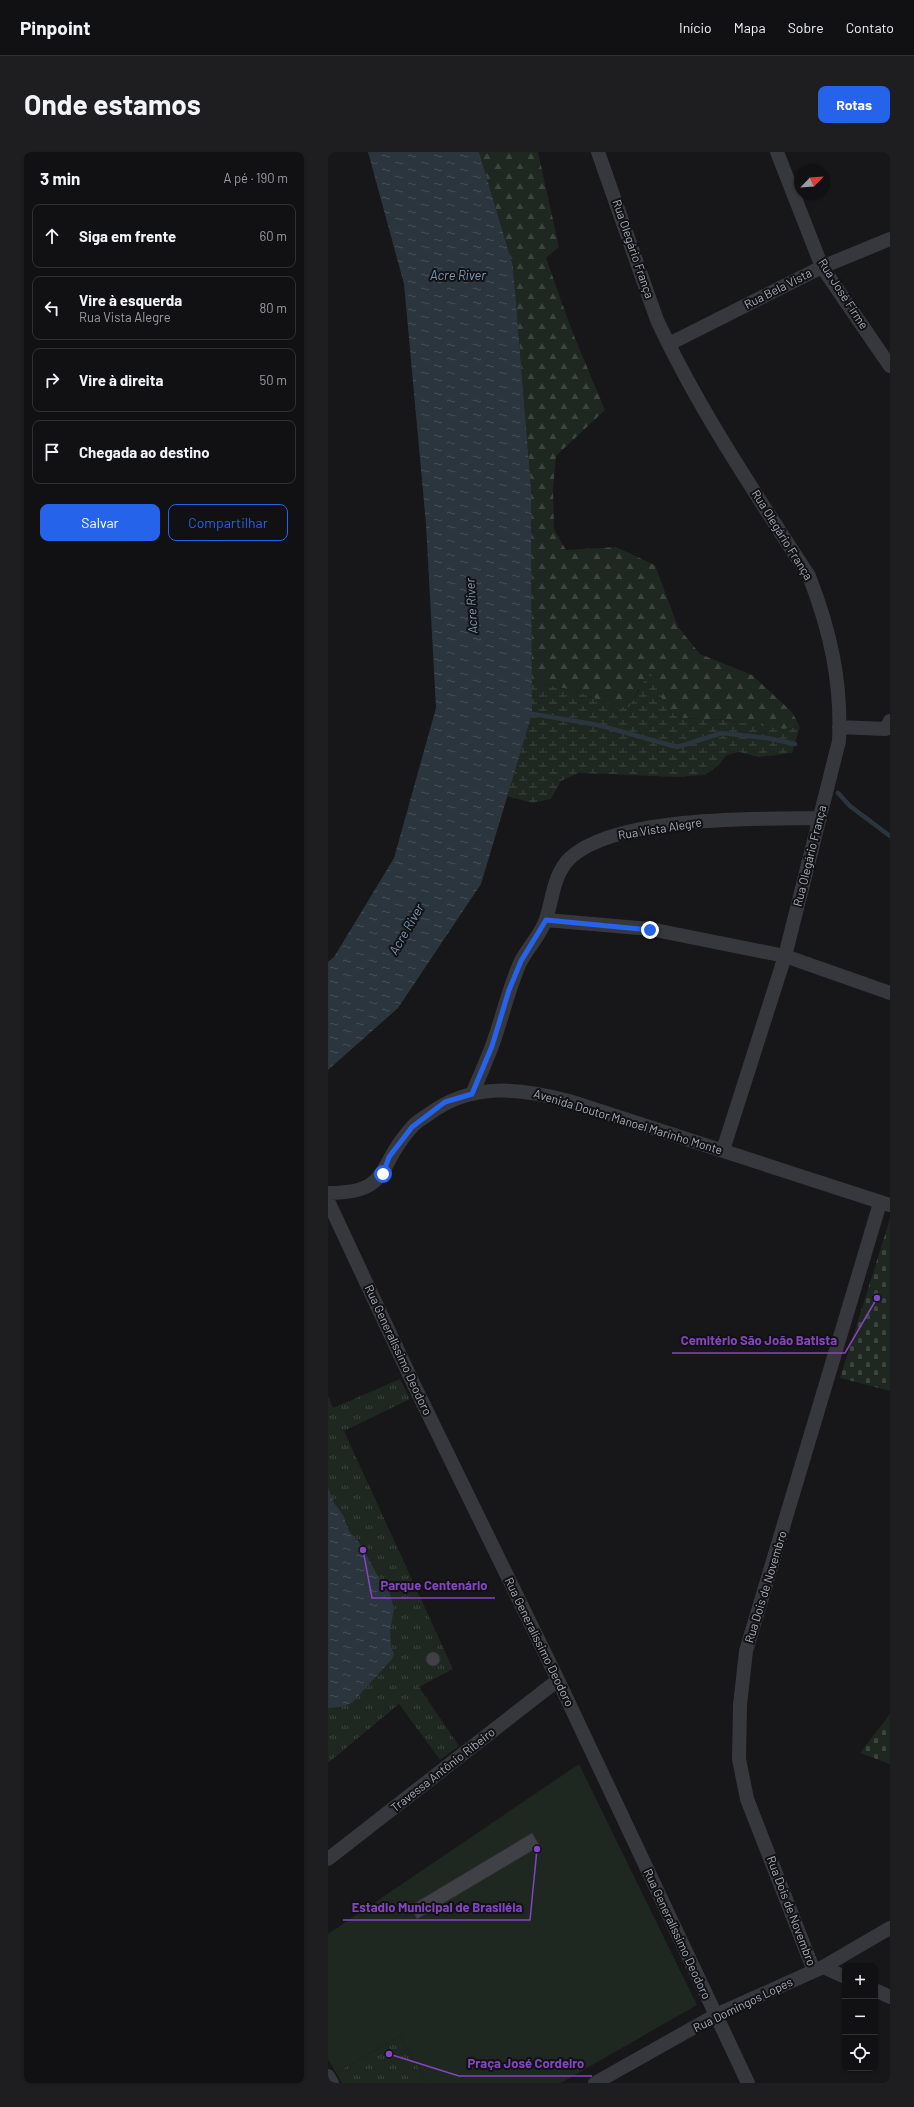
<!DOCTYPE html>
<html lang="pt">
<meta charset="utf-8">
<style>
:root{--surface:#111013;--page:#1e1e21;--text:#f1f3f6;--muted:#9c9da0;--line:#303033;--accent:#2563eb}
body{margin:0;font-family:Barlow,sans-serif;background:var(--page);color:var(--text)}
.controls{position:absolute;right:12px;bottom:12px;display:grid;overflow:hidden;border-radius:8px;box-shadow:0 1px 3px #0004}
.controls button{width:36px;height:36px;display:grid;place-items:center;padding:0;border:0;border-bottom:1px solid var(--line);background:var(--surface);color:var(--text);font:20px sans-serif}
.compass{position:absolute;left:466px;top:12px;width:36px;height:36px;border-radius:50%;background:var(--surface);box-shadow:0 1px 3px #0004;rotate:65deg}
.stop{position:absolute;width:12px;height:12px;margin:-9px;border:3px solid #2563eb;border-radius:50%;background:#fff}
.stop.end{background:#2563eb;border-color:#fff;box-shadow:0 1px 4px #0008}
.list{margin:0;padding:0;list-style:none}
h2{display:flex;justify-content:space-between;align-items:center;height:52px;margin:0;padding:0 16px;font-size:17px}
h2 small{font-size:13px;font-weight:400;color:var(--muted)}
.list li{display:grid;grid-template-columns:26px 1fr auto;gap:12px;align-items:center;box-sizing:border-box;height:64px;margin:0 8px 8px;padding:0 8px;border:1px solid var(--line);border-radius:8px}
.list b{display:block;font-size:15px;white-space:nowrap}
.list p{margin:0;font-size:13px;white-space:nowrap;color:var(--muted)}
.list em{font-size:13px;font-style:normal;color:var(--muted)}
.actions{display:flex;gap:8px;padding:12px 16px}
.actions a{flex:1;padding:9px 0;border:1px solid var(--accent);border-radius:8px;text-align:center;font-size:14px;color:var(--accent)}
.actions .main{background:var(--accent);color:#fff}
.icon{flex:none;width:22px;height:22px;fill:none;stroke:currentColor;stroke-width:2;stroke-linecap:round;stroke-linejoin:round}
.map{position:relative;flex:none;width:562px;height:1931px;overflow:hidden;border-radius:8px}
header{display:flex;align-items:center;gap:24px;box-sizing:border-box;height:56px;padding:0 20px;background:var(--surface);border-bottom:1px solid var(--line)}
header strong{font-size:19px}
nav{display:flex;gap:22px;margin-inline-start:auto;font-size:14px}
.intro{display:flex;align-items:center;justify-content:space-between;box-sizing:border-box;height:96px;padding:0 24px}
h1{margin:0;font-size:28px}
.button{padding:10px 18px;border-radius:8px;background:var(--accent);color:#fff;font-size:14px;font-weight:700}
main{display:flex;gap:24px;padding:0 24px}
aside{flex:1;background:var(--surface);border-radius:8px;box-shadow:0 1px 3px #0004}
.map>svg:first-child{display:block}
.grass{fill:#1e2720}
.forest{fill:url(#forest-firs)}
.wetland{fill:url(#wetland-marsh)}
.cemetery{fill:url(#cemetery-stones)}
.park{fill:url(#park-tufts)}
.water{fill:url(#water-ripples)}
.lines{fill:none;stroke-linecap:round;stroke-linejoin:round}
.stream{stroke:#2b353e;stroke-width:4.5}
.building{fill:#404146;stroke:#313035}
.street{stroke:#37383e;stroke-width:14}
.route{stroke:#2563eb;stroke-width:5}
.labels{text-anchor:middle;stroke-width:4;stroke-linejoin:round;paint-order:stroke}
.street-label{font-size:12px;fill:#a7acba;stroke:#121114}
.water-label{font-size:13px;font-style:italic;fill:#7b98b8;stroke:#121114}
.leader{fill:none;stroke:#8446be;stroke-width:1.5}
.callout-dot{fill:#8446be;stroke:#121114;stroke-width:1.5}
.callout-label{font-size:13px;text-anchor:middle;font-weight:bold;fill:#8446be;stroke:#121114;stroke-width:4;stroke-linejoin:round;paint-order:stroke}
</style>
<header>
<strong>Pinpoint</strong>
<nav><a>Início</a><a>Mapa</a><a>Sobre</a><a>Contato</a></nav>
</header>
<div class="intro"><h1>Onde estamos</h1><a class="button">Rotas</a></div>
<main>
<aside>
<h2>3 min<small>A pé · 190 m</small></h2>
<ul class="list">
<li><svg class="icon" aria-label="ahead" viewBox="0 0 24 24"><path d="M12 20V5M6 11l6-6 6 6"/></svg><div><b>Siga em frente</b></div><em>60 m</em></li>
<li><svg class="icon" aria-label="left" viewBox="0 0 24 24"><path d="M17 20v-9H6M10 6l-5 5 5 5"/></svg><div><b>Vire à esquerda</b><p>Rua Vista Alegre</p></div><em>80 m</em></li>
<li><svg class="icon" aria-label="right" viewBox="0 0 24 24"><path d="M7 20v-9h11M14 6l5 5-5 5"/></svg><div><b>Vire à direita</b></div><em>50 m</em></li>
<li><svg class="icon" aria-label="arrive" viewBox="0 0 24 24"><path d="M6 21V4h12l-3 4 3 4H6"/></svg><div><b>Chegada ao destino</b></div></li>
</ul>
<div class="actions"><a class="main">Salvar</a><a>Compartilhar</a></div>
</aside>
<div class="map">
<svg width="562" height="1931" viewBox="0 0 562 1931">
<defs>
<pattern id="forest-firs" width="22" height="20" patternUnits="userSpaceOnUse"><rect width="22" height="20" fill="#1e2720"/><path d="M5 1l3.5 6h-7zM16 11l3.5 6h-7z" fill="#3c443e"/></pattern>
<pattern id="wetland-marsh" width="20" height="14" patternUnits="userSpaceOnUse"><rect width="20" height="14" fill="#1e2720"/><path d="M1 5h8M5 5V1M11 12h8M15 12V8" fill="none" stroke="#3c443e"/></pattern>
<pattern id="cemetery-stones" width="16" height="16" patternUnits="userSpaceOnUse"><rect width="16" height="16" fill="#1e2720"/><path d="M2 7V4a2 2 0 0 1 4 0v3zM10 15v-3a2 2 0 0 1 4 0v3z" fill="#3c443e"/></pattern>
<pattern id="park-tufts" width="24" height="20" patternUnits="userSpaceOnUse"><rect width="24" height="20" fill="#1e2720"/><path d="M3 7l-1-3M5 7V3M7 7l1-3M15 17l-1-3M17 17v-4M19 17l1-3" fill="none" stroke="#3c443e"/></pattern>
<pattern id="water-ripples" width="26" height="14" patternUnits="userSpaceOnUse"><rect width="26" height="14" fill="#2b353e"/><path d="M2 4q2-2 4 0t4 0M15 11q2-2 4 0t4 0" fill="none" stroke="#475058"/></pattern>
</defs>
<rect width="100%" height="100%" fill="#171619"/>
<path class="grass" d="M251,1612L369,1853L233,1931H99L72,1884L8,1921L0,1907V1782Z"/>
<path class="forest" d="M151,0H210L231,95L218,106L244,179L277,258L228,304L225,336L226,377L238,398L288,395L327,413L350,475L372,502L424,523L464,560L472,575L456,577L397,568L355,566L339,558L311,537L301,555H286L252,540L204,529L203,335L185,114Z"/>
<path class="wetland" d="M322,519L339,558L355,566L397,568L456,577L472,575L464,601L431,605L411,600L399,603L391,613L377,623L349,625L250,621L233,629L223,647L204,651L179,644L204,562V529L252,540L286,555H301Z"/>
<path class="cemetery" d="M562,1067V1239L512,1226Z
M562,1562V1612L532,1601Z"/>
<path class="park" d="M72,1227L82,1247L16,1279L125,1517L91,1535L131,1594L112,1608L71,1552L0,1611V1244L5,1256Z
M72,1884L99,1931H14L8,1921Z"/>
<path class="water" d="M40,0H151L185,114L203,335L204,562L153,732L70,856L0,918V810L6,805L66,706L108,556L98,372L76,132Z
M0,1336L6,1351L15,1363L21,1379L33,1393L53,1430L61,1438L66,1457L62,1478L63,1495L66,1502L64,1507L25,1550L14,1555L0,1556Z"/>
<g class="lines">
<path class="stream" d="M199,561L270,573L349,595L394,581L439,586L467,592
M510,641L522,654L562,684"/>
</g>
<path class="building" d="M98 1507a7 7 0 1 1 14 0a7 7 0 1 1-14 0Z
M204,1681L212,1694L89,1767L82,1754Z"/>
<g class="lines">
<path class="street" d="M270,0L329,168C371,258 427,341 481,424C502,478 514,530 511,589L457,804L395,998
M449,0L494,115L562,214
M341,192L494,115L562,87
M511,575L558,577L562,569
M218,768L322,777L457,804L562,841
M144,942C151,926 158,910 164,894C174,867 180,838 192,811C199,796 213,783 218,767C225,746 225,723 242,706C288,663 431,667 492,666
M0,1041C65,1041 48,1013 84,975C88,970 95,966 101,962C144,930 192,936 241,949L562,1053
M0,1049L87,1235L230,1528L420,1931
M0,1707L230,1528
M495,1815L517,1825
M486,1819L419,1647L411,1607L412,1553L418,1499L552,1051
M547,1838L562,1845
M0,1924L4,1931
M267,1931L388,1863L495,1815L562,1776"/>
</g>
<g class="lines">
<path class="route" d="M55,1022L61,1005L84,975L117,950L144,942L164,894L181,838L193,809L218,768L322,778"/>
</g>
<g class="labels">
<g class="street-label">
<text transform="translate(305 97) rotate(71)" y="4">Rua Olegário França</text>
<text transform="translate(450 137) rotate(-27)" y="4">Rua Bela Vista</text>
<text transform="translate(515 142) rotate(57)" y="4">Rua José Firme</text>
<text transform="translate(454 383) rotate(58)" y="4">Rua Olegário França</text>
<text transform="translate(332 677) rotate(-9)" y="4">Rua Vista Alegre</text>
<text transform="translate(482 704) rotate(-76)" y="4">Rua Olegário França</text>
<text transform="translate(300 970) rotate(17)" y="4">Avenida Doutor Manoel Marinho Monte</text>
<text transform="translate(70 1198) rotate(65)" y="4">Rua Generalíssimo Deodoro</text>
<text transform="translate(438 1435) rotate(-73)" y="4">Rua Dois de Novembro</text>
<text transform="translate(211 1490) rotate(64)" y="4">Rua Generalíssimo Deodoro</text>
<text transform="translate(115 1618) rotate(-38)" y="4">Travessa Antônio Ribeiro</text>
<text transform="translate(463 1759) rotate(69)" y="4">Rua Dois de Novembro</text>
<text transform="translate(349 1782) rotate(65)" y="4">Rua Generalíssimo Deodoro</text>
<text transform="translate(415 1853) rotate(-26)" y="4">Rua Domingos Lopes</text>
</g>
<g class="water-label">
<text x="130" y="128">Acre River</text>
<text transform="translate(143 454) rotate(-93)" y="5">Acre River</text>
<text transform="translate(78 777) rotate(-60)" y="5">Acre River</text>
</g>
</g>
<path class="leader" d="M549 1146L517 1201H344M35 1398L44 1446H167M209 1697L202 1768H15M61 1902L131 1924H264"/>
<g class="callout-dot">
<circle cx="549" cy="1146" r="4"/>
<circle cx="35" cy="1398" r="4"/>
<circle cx="209" cy="1697" r="4"/>
<circle cx="61" cy="1902" r="4"/>
</g>
<g class="callout-label">
<text x="431" y="1193">Cemitério São João Batista</text>
<text x="106" y="1438">Parque Centenário</text>
<text x="109" y="1760">Estadio Municipal de Brasiléia</text>
<text x="198" y="1916">Praça José Cordeiro</text>
</g>
</svg>
<div class="controls">
<button>+</button>
<button>−</button>
<button><svg class="icon" aria-label="locate" viewBox="0 0 24 24"><circle cx="12" cy="12" r="6"/><path d="M12 2v4M12 18v4M2 12h4M18 12h4"/></svg></button>
</div>
<svg class="compass" viewBox="-18 -18 36 36"><path d="M0-13l5 13h-10z" fill="#e53935"/><path d="M0 13l5-13h-10z" fill="#9c9da0"/></svg>
<div class="stop" style="left:55px;top:1022px"></div>
<div class="stop end" style="left:322px;top:778px"></div>
</div>
</main>
